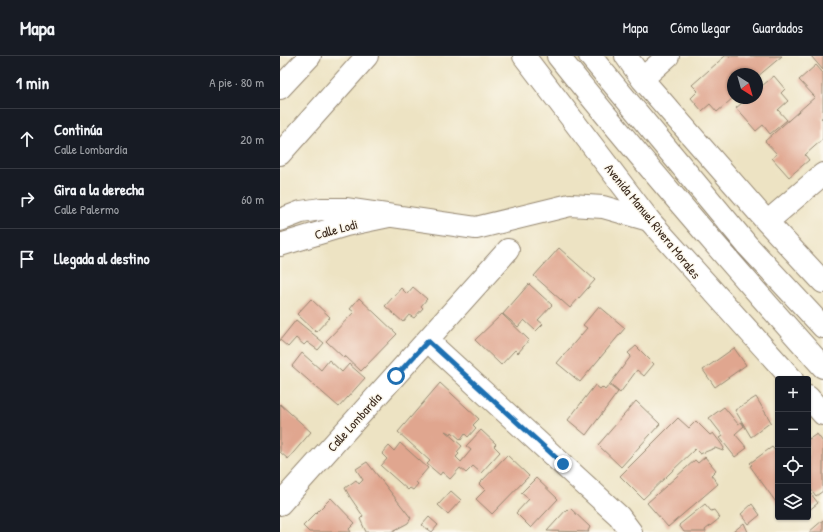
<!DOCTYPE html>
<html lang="es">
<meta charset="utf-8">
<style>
:root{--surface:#171b24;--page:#242831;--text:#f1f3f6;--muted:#9ea1a6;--line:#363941}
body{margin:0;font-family:"Patrick Hand",sans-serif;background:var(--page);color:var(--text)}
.controls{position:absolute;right:12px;bottom:12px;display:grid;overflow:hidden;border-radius:4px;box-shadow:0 1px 3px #0004}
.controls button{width:36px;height:36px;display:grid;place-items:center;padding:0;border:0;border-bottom:1px solid var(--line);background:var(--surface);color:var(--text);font:20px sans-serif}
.compass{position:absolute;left:447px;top:12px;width:36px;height:36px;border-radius:50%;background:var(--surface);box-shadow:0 1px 3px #0004;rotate:143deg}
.stop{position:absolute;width:12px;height:12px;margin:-9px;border:3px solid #1f6fb2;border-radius:50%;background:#fff}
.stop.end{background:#1f6fb2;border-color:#fff;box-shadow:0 1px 4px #0008}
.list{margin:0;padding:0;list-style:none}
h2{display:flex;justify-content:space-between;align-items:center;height:52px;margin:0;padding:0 16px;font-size:17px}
h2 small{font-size:13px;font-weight:400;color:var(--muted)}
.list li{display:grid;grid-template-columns:26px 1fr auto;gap:12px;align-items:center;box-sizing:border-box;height:60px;padding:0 16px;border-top:1px solid var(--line)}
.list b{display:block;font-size:15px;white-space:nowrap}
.list p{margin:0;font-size:13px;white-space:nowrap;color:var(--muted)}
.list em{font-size:13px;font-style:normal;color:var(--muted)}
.icon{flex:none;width:22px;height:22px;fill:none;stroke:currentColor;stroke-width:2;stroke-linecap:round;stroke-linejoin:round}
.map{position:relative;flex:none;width:543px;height:476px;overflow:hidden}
header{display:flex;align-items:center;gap:24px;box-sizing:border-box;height:56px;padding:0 20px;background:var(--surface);border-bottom:1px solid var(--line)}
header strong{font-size:19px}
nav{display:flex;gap:22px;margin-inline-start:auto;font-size:14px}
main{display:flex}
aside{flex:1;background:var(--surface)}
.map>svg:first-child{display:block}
.building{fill:#e0a68f}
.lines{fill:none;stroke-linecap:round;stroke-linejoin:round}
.minor-casing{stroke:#948670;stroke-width:24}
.highway-casing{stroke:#948670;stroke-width:24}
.minor{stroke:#fff;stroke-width:22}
.highway{stroke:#fff;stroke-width:22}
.route{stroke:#1f6fb2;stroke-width:5}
.labels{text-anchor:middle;stroke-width:3;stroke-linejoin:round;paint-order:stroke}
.street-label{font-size:13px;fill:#3b2a1e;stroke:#fbf7ec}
</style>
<header>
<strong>Mapa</strong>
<nav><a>Mapa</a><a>Cómo llegar</a><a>Guardados</a></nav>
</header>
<main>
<aside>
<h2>1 min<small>A pie · 80 m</small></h2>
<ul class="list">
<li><svg class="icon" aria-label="ahead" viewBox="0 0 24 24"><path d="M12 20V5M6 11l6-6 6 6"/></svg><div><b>Continúa</b><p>Calle Lombardía</p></div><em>20 m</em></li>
<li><svg class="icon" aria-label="right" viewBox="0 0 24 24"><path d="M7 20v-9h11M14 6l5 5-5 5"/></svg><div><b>Gira a la derecha</b><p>Calle Palermo</p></div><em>60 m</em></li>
<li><svg class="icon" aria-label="arrive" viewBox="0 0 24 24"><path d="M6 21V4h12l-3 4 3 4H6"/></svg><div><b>Llegada al destino</b></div></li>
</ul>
</aside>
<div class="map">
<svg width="543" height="476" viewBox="0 0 543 476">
<rect width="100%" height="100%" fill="#fbf7ec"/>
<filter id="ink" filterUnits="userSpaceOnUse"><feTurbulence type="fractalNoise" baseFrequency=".025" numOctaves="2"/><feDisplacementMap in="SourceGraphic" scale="8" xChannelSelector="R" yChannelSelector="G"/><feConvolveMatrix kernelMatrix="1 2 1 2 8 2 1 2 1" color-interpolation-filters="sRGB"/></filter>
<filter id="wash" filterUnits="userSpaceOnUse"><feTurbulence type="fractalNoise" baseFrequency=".012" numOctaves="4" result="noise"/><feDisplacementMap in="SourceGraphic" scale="16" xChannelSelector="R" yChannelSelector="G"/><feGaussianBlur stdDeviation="0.9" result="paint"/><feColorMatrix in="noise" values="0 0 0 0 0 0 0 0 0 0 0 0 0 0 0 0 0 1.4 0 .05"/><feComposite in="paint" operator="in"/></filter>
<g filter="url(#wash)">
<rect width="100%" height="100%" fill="#ede3c3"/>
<g id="blocks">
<path class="building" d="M445,0H502L477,21V18H453V42L437,56L430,48L422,55L411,42L418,35L412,29Z
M531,0H543V14Z
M536,9L543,17V61L541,62L543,64V83L525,99L529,104L509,121L492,102L497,98L485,85L535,41L519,24Z
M494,20L505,33L501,37L508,45L498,54L507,64L490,78L483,69L476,75L456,52L468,42H477V34Z
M279,192L315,224L290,252L254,220Z
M249,228L272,249L258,264L263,268L256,275L244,264L238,271L223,258Z
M133,231L147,243L141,250L143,252L134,262L129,259L123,266L105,250L121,232L127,238Z
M79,242L117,278L81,315L65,300L64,302L46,285L74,256L70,253Z
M31,243L50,261L36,276L17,258Z
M319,250L345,272L300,326L277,307L307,272L303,269Z
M222,258L249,284L238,297L235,294L221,309L195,284Z
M16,264L44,287L38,294L27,286L24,289L16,282L8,291L0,284Z
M356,290L374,308L364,320L357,314L340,337L330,328L351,300L348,297Z
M454,292L466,309L435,331L423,314Z
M22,297L41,314L49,304L62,316L69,308L85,322L59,351L12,310Z
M160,327L199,363L193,369L196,372L188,381L185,378L181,384L172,376L171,378L165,375L182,390L177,396L179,398L176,401L181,406L191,394L186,390L201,374L216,388L214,390L220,396L201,417L193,410L186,417L180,412L170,423L162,416L160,419L147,408L150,405L118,376Z
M315,329L320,333L322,331L325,334L329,329L338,336L306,379L288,364Z
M476,341L491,366L471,381L455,354Z
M356,345L380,368L341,411L318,389Z
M0,348L31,376L8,403L0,396Z
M444,351L458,368L461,366L464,370L455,378L467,392L455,401L440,382L443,380L429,362Z
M398,362L409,372L416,365L430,379L433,377L440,386L444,392L443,395L435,392L420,398L415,393L363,443L340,420Z
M537,378L543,386V435L536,440L530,432L528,434V381L529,383Z
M120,387L148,412L136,426L138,428L133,434L130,432L128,434L101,410L107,403L102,398L109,390L114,395Z
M492,391L498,398V449L470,410L472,409L470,407Z
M227,399L249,420L212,458L196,443L205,434L199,428Z
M425,401L436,414L431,419L438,428L388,471L367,447L415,404L418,407Z
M87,406L131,462L128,467L111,476H86L80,463L83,460L70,441L65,432L76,424L79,428L83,424L76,413Z
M256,422L278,443L251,472L236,457L249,443L241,437Z
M171,435L181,444L168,458L158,449Z
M531,438L538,447L528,455V440Z
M51,442L75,467L69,473L71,476H29L23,470Z
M425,448L431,455L434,454L440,462L425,474L426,476H404L399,469Z
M472,448L480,459L469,468L461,458Z
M287,453L289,455L291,453L310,471L308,475L309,476L267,475Z
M149,461L158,469L152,476L142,469Z
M543,464V476H529Z
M464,467L468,476H453Z"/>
</g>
</g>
<g filter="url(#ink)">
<use href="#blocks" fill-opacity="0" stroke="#948670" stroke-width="1"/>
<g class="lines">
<defs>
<path id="minor" d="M244,0L369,164L512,323
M346,0L362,23L487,166L543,226
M362,23L388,0
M487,166L543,118
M0,189L66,169L109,160
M148,285L339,460L351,476
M528,341L543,358
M0,448L228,194"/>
<path id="highway" d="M278,0C363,107 452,209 543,311
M310,0L468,190L543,271
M0,32L30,0
M0,98L87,0
M0,164L21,156L41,153H65L196,172L290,149L323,151L369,164"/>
</defs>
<use href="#minor" class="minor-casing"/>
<use href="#highway" class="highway-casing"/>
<use href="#minor" class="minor"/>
<use href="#highway" class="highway"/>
</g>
</g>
<g class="lines" filter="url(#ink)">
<path class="route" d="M116,320L148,285L283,408"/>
</g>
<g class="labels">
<g class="street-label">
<text transform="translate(373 165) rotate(51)" y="5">Avenida Manuel Rivera Morales</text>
<text transform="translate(56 173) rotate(-15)" y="5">Calle Lodi</text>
<text transform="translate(74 366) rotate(-48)" y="5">Calle Lombardía</text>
</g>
</g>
</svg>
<div class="controls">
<button>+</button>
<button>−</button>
<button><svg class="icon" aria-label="locate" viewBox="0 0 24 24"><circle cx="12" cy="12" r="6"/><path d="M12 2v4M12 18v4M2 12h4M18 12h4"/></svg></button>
<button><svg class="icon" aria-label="layers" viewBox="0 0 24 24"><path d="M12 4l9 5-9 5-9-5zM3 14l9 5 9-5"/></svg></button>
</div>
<svg class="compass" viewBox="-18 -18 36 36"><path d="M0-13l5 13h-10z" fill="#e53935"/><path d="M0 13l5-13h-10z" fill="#9ea1a6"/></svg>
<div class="stop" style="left:116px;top:320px"></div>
<div class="stop end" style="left:283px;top:408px"></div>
</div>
</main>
